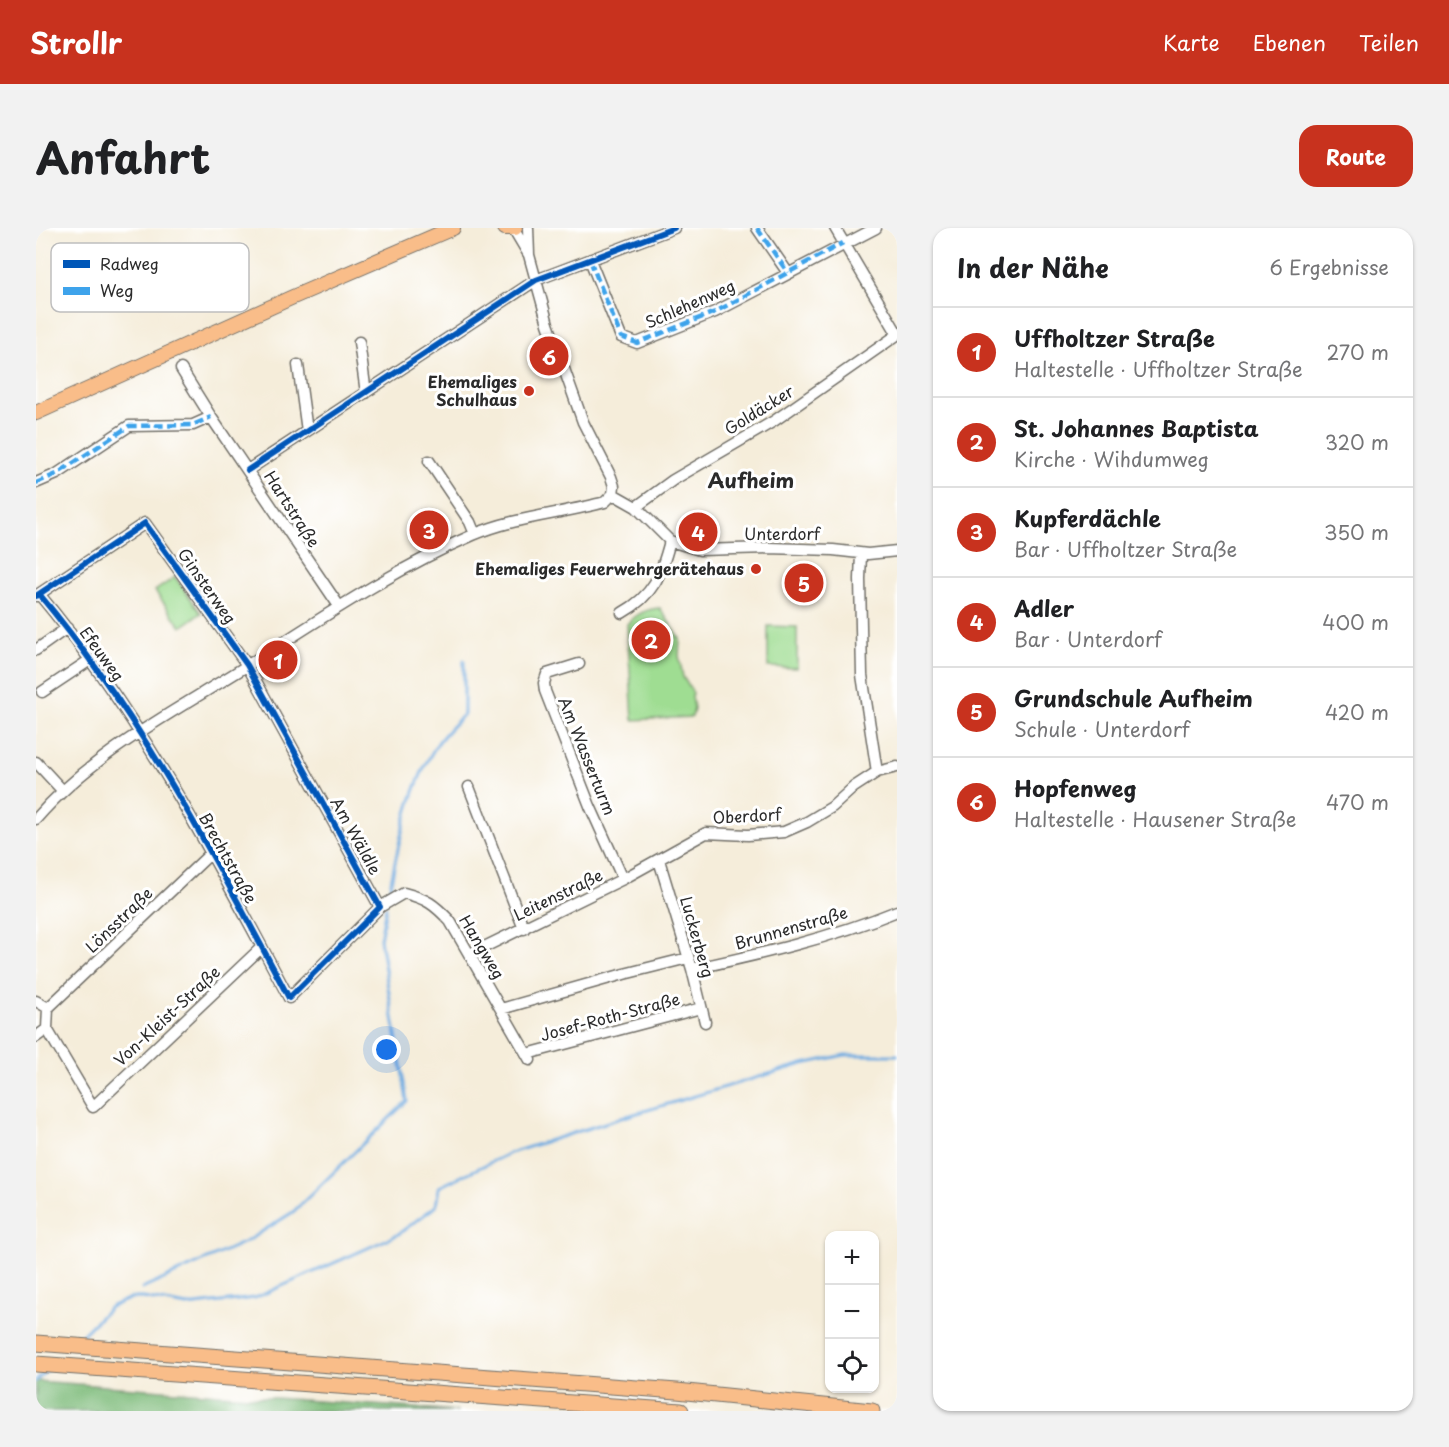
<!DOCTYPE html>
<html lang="de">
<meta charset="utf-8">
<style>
:root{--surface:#fff;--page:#f2f2f2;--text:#202124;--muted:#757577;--line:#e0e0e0;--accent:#c8321e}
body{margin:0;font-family:"Playpen Sans",sans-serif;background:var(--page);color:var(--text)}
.controls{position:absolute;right:18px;bottom:18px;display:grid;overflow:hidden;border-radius:12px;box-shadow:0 2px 4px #0004}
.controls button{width:54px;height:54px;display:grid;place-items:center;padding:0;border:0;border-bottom:2px solid var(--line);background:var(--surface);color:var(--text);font:30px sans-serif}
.you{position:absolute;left:351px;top:822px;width:21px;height:21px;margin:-15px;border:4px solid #fff;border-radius:50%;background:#1a73e8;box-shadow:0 0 0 9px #1a73e833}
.badge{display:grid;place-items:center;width:39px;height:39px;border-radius:50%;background:var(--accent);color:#fff;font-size:20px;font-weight:700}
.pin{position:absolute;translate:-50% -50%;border:3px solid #fff;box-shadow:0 2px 6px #0006}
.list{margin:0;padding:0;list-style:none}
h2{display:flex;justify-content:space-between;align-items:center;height:78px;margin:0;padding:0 24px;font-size:26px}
h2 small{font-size:20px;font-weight:400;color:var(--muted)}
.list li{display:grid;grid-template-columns:39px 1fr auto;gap:18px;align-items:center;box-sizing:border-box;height:90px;padding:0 24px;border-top:2px solid var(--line)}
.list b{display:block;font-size:22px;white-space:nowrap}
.list p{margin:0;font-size:20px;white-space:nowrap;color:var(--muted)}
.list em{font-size:20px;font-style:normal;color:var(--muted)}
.icon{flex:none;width:33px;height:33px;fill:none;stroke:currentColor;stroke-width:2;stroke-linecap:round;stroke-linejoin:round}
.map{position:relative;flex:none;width:861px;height:1183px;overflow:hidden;border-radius:18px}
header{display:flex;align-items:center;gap:36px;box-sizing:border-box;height:84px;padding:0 30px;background:var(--accent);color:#fff}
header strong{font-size:28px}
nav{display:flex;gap:33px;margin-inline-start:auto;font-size:21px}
.intro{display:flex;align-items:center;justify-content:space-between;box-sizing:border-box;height:144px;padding:0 36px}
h1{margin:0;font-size:42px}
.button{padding:15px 27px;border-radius:18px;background:var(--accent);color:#fff;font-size:21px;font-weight:700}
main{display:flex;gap:36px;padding:0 36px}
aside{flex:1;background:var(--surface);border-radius:18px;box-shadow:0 2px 4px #0004}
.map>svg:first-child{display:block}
.green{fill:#9fdd92;stroke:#65845e;stroke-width:1.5}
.forest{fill:#7fbc7c;stroke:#557454;stroke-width:1.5}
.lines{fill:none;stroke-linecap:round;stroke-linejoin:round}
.stream{stroke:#70ace1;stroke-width:3}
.minor-casing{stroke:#726f68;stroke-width:13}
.major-casing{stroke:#726f68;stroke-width:16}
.highway-casing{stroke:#726f68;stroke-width:17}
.minor{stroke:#fff;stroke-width:10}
.major{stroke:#f9bd89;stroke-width:14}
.highway{stroke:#f9bd89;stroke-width:15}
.quiet{stroke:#3ea3eb;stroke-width:4.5;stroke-dasharray:9 4.5;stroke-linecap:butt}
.cycleway-casing{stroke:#fff;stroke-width:10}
.cycleway{stroke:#0057b8;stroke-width:6}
.poi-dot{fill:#c8321e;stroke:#fff;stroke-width:2}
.labels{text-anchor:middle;stroke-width:6;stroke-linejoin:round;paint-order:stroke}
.street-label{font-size:16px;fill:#2b2b2b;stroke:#fff}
.poi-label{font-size:16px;font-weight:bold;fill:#2b2b2b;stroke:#fff;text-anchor:end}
.quarter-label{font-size:20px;font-weight:bold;fill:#2b2b2b;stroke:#fff}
.key{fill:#fff;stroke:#bfbfbf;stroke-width:1.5}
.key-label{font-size:16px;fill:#2b2b2b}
</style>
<header>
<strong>Strollr</strong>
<nav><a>Karte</a><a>Ebenen</a><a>Teilen</a></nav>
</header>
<div class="intro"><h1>Anfahrt</h1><a class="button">Route</a></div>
<main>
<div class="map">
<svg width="861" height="1183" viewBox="0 0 861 1183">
<rect width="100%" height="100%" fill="#fff"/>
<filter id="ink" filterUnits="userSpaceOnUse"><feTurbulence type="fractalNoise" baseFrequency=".0167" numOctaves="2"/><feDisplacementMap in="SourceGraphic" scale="12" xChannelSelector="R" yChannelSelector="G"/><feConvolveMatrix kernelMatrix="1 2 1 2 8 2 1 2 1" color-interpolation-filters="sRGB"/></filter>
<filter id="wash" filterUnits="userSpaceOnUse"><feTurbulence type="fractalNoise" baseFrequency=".008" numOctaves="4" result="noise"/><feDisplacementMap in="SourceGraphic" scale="24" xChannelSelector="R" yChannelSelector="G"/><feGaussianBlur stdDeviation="1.35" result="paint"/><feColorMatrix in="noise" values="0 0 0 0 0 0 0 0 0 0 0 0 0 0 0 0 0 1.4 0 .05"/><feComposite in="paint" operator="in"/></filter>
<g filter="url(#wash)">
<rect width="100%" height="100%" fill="#f5edda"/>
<path class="green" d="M139,349L165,385L145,399L119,363Z
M624,380L644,411L643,428L647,449L657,465L656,468L658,481L656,489L597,492L591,396C600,386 610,381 624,380Z
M732,398L761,399V440L732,439Z"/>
<path class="forest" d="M0,1153L422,1183H0Z"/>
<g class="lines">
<path class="stream" d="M352,669C362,619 372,562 400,518C407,506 419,496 428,486V432
M106,1061L211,1013L257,984L371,873L344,711L350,679
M41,1112L74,1079L95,1070H107L151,1078L219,1070L361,1007L400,978L403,959L474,925L588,889L767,836L809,827H861
M0,1153L11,1142"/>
</g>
</g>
<g filter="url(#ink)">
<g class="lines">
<defs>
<path id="minor" d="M477,0L493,27L512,96L547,194L575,249L578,258L577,266
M492,0L493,27
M721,0L752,45
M799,0L861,105
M554,32L585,109L601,115L679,84L840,0
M323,114L330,165
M262,137L271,203
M145,141L175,189L303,378
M393,233L434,294L439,306
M212,242L500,52L638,0
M0,255L21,246L93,198L157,197L175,189
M577,266L600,279L634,313L664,322L733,320L797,322L832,326L861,323
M600,279L637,252L738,193L861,107
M825,326L824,351L826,447L841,544
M0,368L3,366L109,295L211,437L344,679L253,770C179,630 105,488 3,366
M586,385C618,367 625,347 634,313
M0,422L31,400
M543,436L511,446L508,455L509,463L554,578L587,651
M6,464L54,432
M0,534L26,562
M433,559L488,701
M0,591C57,525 136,485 209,439C283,392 356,342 437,307C478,289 526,286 569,274L577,266
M623,632L656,741L669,794
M344,679L368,665C391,671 398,676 414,693L494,832
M434,726L587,651L670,605L712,607L748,604L771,594L796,579L818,559L841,544L861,539
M656,741C726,726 795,710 861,683
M0,773L12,780L11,801L57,879L226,719
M12,780L175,625
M465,781L588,746L652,730
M0,809L11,801
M491,826L665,780"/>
<path id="major" d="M469,0H479
M0,185L257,69L417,0"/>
<path id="highway" d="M0,1115L641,1163L836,1183
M0,1136L645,1183"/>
</defs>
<use href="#minor" class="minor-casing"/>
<use href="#major" class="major-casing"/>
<use href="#highway" class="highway-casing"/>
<use href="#minor" class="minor"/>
<use href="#major" class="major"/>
<use href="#highway" class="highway"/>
<path class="quiet" d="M721,0L752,45
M554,32L585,109L601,115L679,84L807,15
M0,255L21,246L93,198L157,197L175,189"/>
<defs>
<path id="cycleway" d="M212,242L500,52L638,0
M0,368L3,366L109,295L211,437L344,679L253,770C179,630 105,488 3,366"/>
</defs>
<use href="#cycleway" class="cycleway-casing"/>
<use href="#cycleway" class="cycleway"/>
</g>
</g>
<g class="poi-dot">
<circle cx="493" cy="163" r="6"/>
<circle cx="720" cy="341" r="6"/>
</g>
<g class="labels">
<g class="street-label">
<text transform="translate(654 76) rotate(-24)" y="6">Schlehenweg</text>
<text transform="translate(723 182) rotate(-32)" y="6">Goldäcker</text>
<text transform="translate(256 281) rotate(57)" y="6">Hartstraße</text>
<text x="746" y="312">Unterdorf</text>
<text transform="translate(171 358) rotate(55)" y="6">Ginsterweg</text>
<text transform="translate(66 426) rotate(54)" y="6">Efeuweg</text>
<text transform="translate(551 528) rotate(68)" y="6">Am Wasserturm</text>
<text transform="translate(711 588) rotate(-3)" y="6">Oberdorf</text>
<text transform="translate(320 608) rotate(61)" y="6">Am Wäldle</text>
<text transform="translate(192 630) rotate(61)" y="6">Brechtstraße</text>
<text transform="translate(522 667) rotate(-26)" y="6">Leitenstraße</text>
<text transform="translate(83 692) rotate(-44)" y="6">Lönsstraße</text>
<text transform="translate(755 700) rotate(-16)" y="6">Brunnenstraße</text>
<text transform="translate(661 709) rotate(74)" y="6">Luckerberg</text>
<text transform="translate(446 719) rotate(59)" y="6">Hangweg</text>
<text transform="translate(131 788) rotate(-43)" y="6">Von-Kleist-Straße</text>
<text transform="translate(574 789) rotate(-15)" y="6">Josef-Roth-Straße</text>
</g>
<g class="poi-label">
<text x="481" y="160">Ehemaliges<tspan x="481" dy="18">Schulhaus</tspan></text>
<text x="708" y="347">Ehemaliges Feuerwehrgerätehaus</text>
</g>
<g class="quarter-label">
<text x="715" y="260">Aufheim</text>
</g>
</g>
<rect x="15" y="15" width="198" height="69" rx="9" class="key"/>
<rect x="27" y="32" width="27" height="8" fill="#0057b8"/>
<rect x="27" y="59" width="27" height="8" fill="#3ea3eb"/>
<g class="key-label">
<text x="64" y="42">Radweg</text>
<text x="64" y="69">Weg</text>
</g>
</svg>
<div class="controls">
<button>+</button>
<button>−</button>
<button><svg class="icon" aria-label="locate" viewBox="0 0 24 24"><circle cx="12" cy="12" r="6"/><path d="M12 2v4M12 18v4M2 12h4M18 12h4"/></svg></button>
</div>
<div class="you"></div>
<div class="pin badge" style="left:242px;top:432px">1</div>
<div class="pin badge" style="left:615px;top:412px">2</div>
<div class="pin badge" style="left:393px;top:302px">3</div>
<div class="pin badge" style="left:662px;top:304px">4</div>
<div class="pin badge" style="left:768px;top:355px">5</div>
<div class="pin badge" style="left:513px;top:128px">6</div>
</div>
<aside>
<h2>In der Nähe<small>6 Ergebnisse</small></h2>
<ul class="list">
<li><span class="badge">1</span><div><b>Uffholtzer Straße</b><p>Haltestelle · Uffholtzer Straße</p></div><em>270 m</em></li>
<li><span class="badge">2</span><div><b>St. Johannes Baptista</b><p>Kirche · Wihdumweg</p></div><em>320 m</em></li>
<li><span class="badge">3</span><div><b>Kupferdächle</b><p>Bar · Uffholtzer Straße</p></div><em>350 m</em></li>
<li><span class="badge">4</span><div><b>Adler</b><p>Bar · Unterdorf</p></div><em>400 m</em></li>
<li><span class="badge">5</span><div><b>Grundschule Aufheim</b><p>Schule · Unterdorf</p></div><em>420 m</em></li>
<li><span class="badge">6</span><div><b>Hopfenweg</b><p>Haltestelle · Hausener Straße</p></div><em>470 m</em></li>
</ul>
</aside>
</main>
